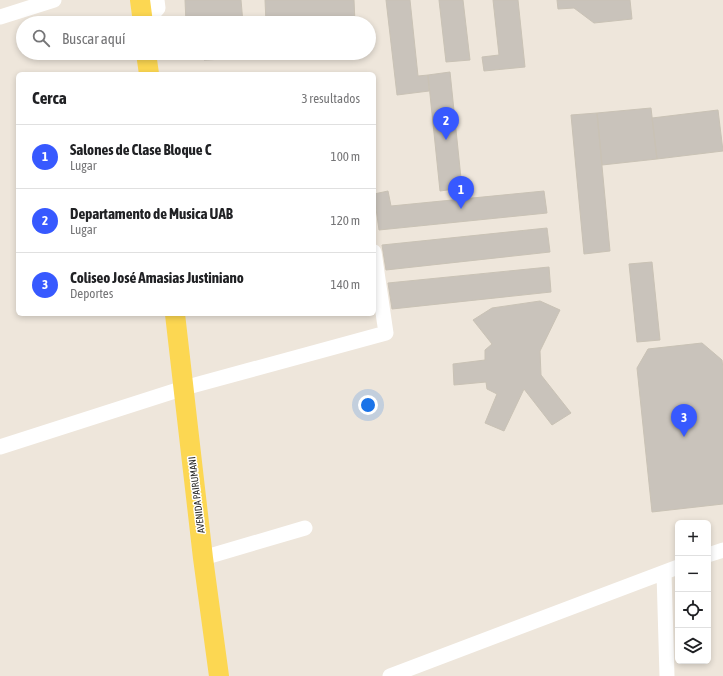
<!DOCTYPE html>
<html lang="es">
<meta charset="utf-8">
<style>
:root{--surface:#fff;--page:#f2f2f2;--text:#202124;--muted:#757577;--line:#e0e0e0;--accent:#3759ff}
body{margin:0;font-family:"Asap Condensed",sans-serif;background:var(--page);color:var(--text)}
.controls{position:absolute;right:12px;bottom:12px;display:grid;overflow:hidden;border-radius:6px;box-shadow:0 2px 6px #0003}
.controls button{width:36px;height:36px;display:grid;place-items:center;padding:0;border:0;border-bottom:1px solid var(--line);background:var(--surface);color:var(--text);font:20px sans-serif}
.you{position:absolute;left:368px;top:405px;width:14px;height:14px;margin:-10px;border:3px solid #fff;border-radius:50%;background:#1a73e8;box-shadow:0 0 0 6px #1a73e833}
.badge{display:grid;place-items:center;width:26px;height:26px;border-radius:50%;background:var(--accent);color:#fff;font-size:13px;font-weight:700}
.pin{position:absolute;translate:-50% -33px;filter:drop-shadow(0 1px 2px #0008)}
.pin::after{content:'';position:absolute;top:21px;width:14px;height:12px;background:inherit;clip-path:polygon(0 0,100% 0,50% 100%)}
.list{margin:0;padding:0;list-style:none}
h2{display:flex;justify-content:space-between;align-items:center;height:52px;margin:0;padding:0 16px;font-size:17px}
h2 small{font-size:13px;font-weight:400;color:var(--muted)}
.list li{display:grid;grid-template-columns:26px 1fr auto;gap:12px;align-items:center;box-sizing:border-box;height:64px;padding:0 16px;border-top:1px solid var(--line)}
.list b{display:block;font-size:15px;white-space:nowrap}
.list p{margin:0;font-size:13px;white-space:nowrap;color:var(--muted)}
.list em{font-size:13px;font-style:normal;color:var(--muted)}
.icon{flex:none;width:22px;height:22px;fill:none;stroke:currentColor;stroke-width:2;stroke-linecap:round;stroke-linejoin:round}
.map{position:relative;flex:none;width:723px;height:676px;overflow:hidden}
.search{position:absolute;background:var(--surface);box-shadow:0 2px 6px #0003;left:16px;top:16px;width:360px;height:44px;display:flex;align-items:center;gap:10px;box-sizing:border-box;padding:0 14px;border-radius:22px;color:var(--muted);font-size:15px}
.panel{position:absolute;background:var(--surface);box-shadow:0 2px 6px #0003;left:16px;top:72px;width:360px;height:244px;border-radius:6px}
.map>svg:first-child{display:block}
.building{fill:#c9c3bb;stroke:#c9c2b5}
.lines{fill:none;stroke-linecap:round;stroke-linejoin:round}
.minor{stroke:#fff;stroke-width:15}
.major{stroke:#fcd752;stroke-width:20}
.labels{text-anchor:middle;stroke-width:3;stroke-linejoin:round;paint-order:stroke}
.street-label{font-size:10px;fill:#2a2a2a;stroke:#fff}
</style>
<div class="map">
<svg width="723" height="676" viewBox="0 0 723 676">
<rect width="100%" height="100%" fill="#eee6db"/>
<path class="building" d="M185,0H241L243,23H186Z
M265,0H354L355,23H266Z
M386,0H410L418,76L428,75L429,91L397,95Z
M439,0H463L470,60L446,62Z
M493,0H518L525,67L484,71L482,57L499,55Z
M557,0H630L632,19L594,23L574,8L558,9Z
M204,53H245L246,58L204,60Z
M267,53H356V55L268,59Z
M450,72L462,188L440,191L428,75Z
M651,108L657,159L602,165L597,113Z
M718,110L723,151L657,159L652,118Z
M597,113L610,251L584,254L571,115Z
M388,191L391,206L544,191L547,213L379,230L374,194Z
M547,228L550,252L386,270L382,245Z
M652,262L660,340L637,342L629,264Z
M549,267L551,292L392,309L388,283Z
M540,301L560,310L540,351L541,375L571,413L552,425L524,389L504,431L485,423L497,394L487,389L486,382L454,385L453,364L485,360V350L492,344L473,320L492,308Z
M702,343L722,360L723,369V504L652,512L637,368L648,349Z"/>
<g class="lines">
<path class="minor" d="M0,17L54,0
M145,23L158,8L157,0
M0,447L184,388L386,333L374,252
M708,555L723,550
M203,558L305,528
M664,573L667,676
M390,676L678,567"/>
<path class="major" d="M140,0L143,23
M146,53L149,74
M175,314L203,558L219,676"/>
</g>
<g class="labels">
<g class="street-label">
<text transform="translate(196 495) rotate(-97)" y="4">AVENIDA PAIRUMANI</text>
</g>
</g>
</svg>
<div class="controls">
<button>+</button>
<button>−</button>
<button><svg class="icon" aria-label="locate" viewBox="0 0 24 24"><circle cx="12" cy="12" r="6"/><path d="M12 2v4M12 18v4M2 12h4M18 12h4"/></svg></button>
<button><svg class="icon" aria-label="layers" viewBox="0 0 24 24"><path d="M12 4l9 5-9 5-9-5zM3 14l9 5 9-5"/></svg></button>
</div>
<div class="you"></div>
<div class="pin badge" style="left:461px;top:209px">1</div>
<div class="pin badge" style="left:446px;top:140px">2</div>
<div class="pin badge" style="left:684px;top:437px">3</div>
<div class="search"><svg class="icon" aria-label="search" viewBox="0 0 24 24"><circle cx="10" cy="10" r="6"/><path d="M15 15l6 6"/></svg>Buscar aquí</div>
<section class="panel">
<h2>Cerca<small>3 resultados</small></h2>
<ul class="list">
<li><span class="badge">1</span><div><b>Salones de Clase Bloque C</b><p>Lugar</p></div><em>100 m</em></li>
<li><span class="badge">2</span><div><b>Departamento de Musica UAB</b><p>Lugar</p></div><em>120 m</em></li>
<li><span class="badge">3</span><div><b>Coliseo José Amasias Justiniano</b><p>Deportes</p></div><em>140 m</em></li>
</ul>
</section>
</div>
